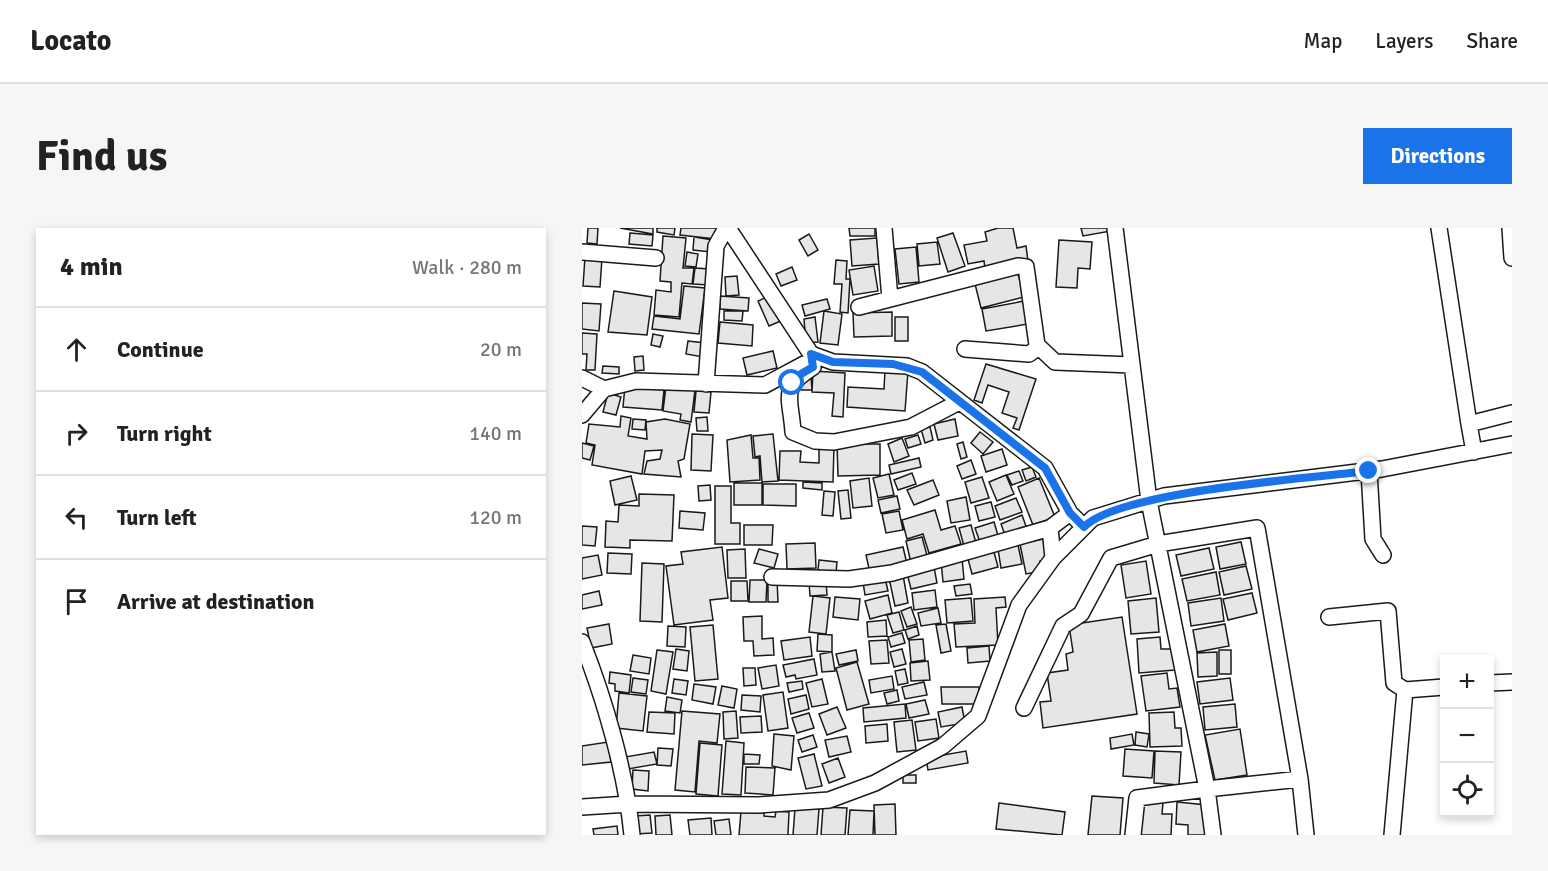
<!DOCTYPE html>
<meta charset="utf-8">
<style>
:root{--surface:#fff;--page:#f6f6f6;--text:#222;--muted:#767676;--line:#e0e0e0;--accent:#1a73e8}
body{margin:0;font-family:Signika,sans-serif;background:var(--page);color:var(--text)}
.controls{position:absolute;right:18px;bottom:18px;display:grid;overflow:hidden;border-radius:0px;box-shadow:0 3px 9px #0003}
.controls button{width:54px;height:54px;display:grid;place-items:center;padding:0;border:0;border-bottom:2px solid var(--line);background:var(--surface);color:var(--text);font:30px sans-serif}
.stop{position:absolute;width:18px;height:18px;margin:-14px;border:4px solid #1a73e8;border-radius:50%;background:#fff}
.stop.end{background:#1a73e8;border-color:#fff;box-shadow:0 2px 6px #0008}
.list{margin:0;padding:0;list-style:none}
h2{display:flex;justify-content:space-between;align-items:center;height:78px;margin:0;padding:0 24px;font-size:26px}
h2 small{font-size:20px;font-weight:400;color:var(--muted)}
.list li{display:grid;grid-template-columns:39px 1fr auto;gap:18px;align-items:center;box-sizing:border-box;height:84px;padding:0 24px;border-top:2px solid var(--line)}
.list b{display:block;font-size:22px;white-space:nowrap}
.list em{font-size:20px;font-style:normal;color:var(--muted)}
.icon{flex:none;width:33px;height:33px;fill:none;stroke:currentColor;stroke-width:2;stroke-linecap:round;stroke-linejoin:round}
.map{position:relative;flex:none;width:930px;height:607px;overflow:hidden;border-radius:0px}
header{display:flex;align-items:center;gap:36px;box-sizing:border-box;height:84px;padding:0 30px;background:var(--surface);border-bottom:2px solid var(--line)}
header strong{font-size:28px}
nav{display:flex;gap:33px;margin-inline-start:auto;font-size:21px}
.intro{display:flex;align-items:center;justify-content:space-between;box-sizing:border-box;height:144px;padding:0 36px}
h1{margin:0;font-size:42px}
.button{padding:15px 27px;border-radius:0px;background:var(--accent);color:#fff;font-size:21px;font-weight:700}
main{display:flex;gap:36px;padding:0 36px}
aside{flex:1;background:var(--surface);border-radius:0px;box-shadow:0 3px 9px #0003}
.map>svg:first-child{display:block}
.building{fill:#e6e6e6;stroke:#1a1a1a;stroke-width:1.5}
.lines{fill:none;stroke-linecap:round;stroke-linejoin:round}
.street-casing{stroke:#1a1a1a;stroke-width:18}
.street{stroke:#fff;stroke-width:15}
.route{stroke:#1a73e8;stroke-width:8}
</style>
<header>
<strong>Locato</strong>
<nav><a>Map</a><a>Layers</a><a>Share</a></nav>
</header>
<div class="intro"><h1>Find us</h1><a class="button">Directions</a></div>
<main>
<aside>
<h2>4 min<small>Walk · 280 m</small></h2>
<ul class="list">
<li><svg class="icon" aria-label="ahead" viewBox="0 0 24 24"><path d="M12 20V5M6 11l6-6 6 6"/></svg><div><b>Continue</b></div><em>20 m</em></li>
<li><svg class="icon" aria-label="right" viewBox="0 0 24 24"><path d="M7 20v-9h11M14 6l5 5-5 5"/></svg><div><b>Turn right</b></div><em>140 m</em></li>
<li><svg class="icon" aria-label="left" viewBox="0 0 24 24"><path d="M17 20v-9H6M10 6l-5 5 5 5"/></svg><div><b>Turn left</b></div><em>120 m</em></li>
<li><svg class="icon" aria-label="arrive" viewBox="0 0 24 24"><path d="M6 21V4h12l-3 4 3 4H6"/></svg><div><b>Arrive at destination</b></div></li>
</ul>
</aside>
<div class="map">
<svg width="930" height="607" viewBox="0 0 930 607">
<rect width="100%" height="100%" fill="#fff"/>
<path class="building" d="M6,0H16L15,16L5,15Z
M38,0H71V6Z
M75,0H93L92,7L75,4Z
M99,0H135L134,11L98,7Z
M267,0H293V8H268Z
M416,0H431L435,20L444,18L446,33L403,41L402,33L386,36L382,17L405,13L403,4Z
M499,0H528L529,3L501,8Z
M48,5L71,7L70,18L47,16Z
M371,5L383,38L366,44L355,10Z
M227,6L236,22L226,28L217,12Z
M81,8L104,10L101,40H112L110,56L100,55L97,89L72,87L74,62L89,64V54L78,53Z
M112,9L131,12L129,24L111,22Z
M295,10L297,36L270,38L268,12Z
M477,12L510,14L508,41L496,40L495,60L474,59Z
M355,14L358,36L337,38L335,16Z
M334,19L337,54L317,56L313,21Z
M105,24L116,26L114,39L103,38Z
M3,29L20,30L18,59L1,58Z
M254,32L265,33L264,51H268L266,85L258,84L260,56H252Z
M292,38L296,63L271,67L267,42Z
M210,39L215,52L199,58L194,46Z
M113,40L128,41L127,57L111,56Z
M435,41L442,69L399,80L392,52Z
M155,48L157,67L144,68L143,49Z
M102,58L123,60L117,106L70,101L72,88L98,91Z
M32,63L70,69L65,107L26,104Z
M189,67L201,92L187,98L176,73Z
M138,68L167,70L166,83L138,81Z
M245,71L248,81L223,88L220,77Z
M442,73L446,96L404,103L400,81Z
M0,75L19,76L17,103L0,101Z
M142,83H161L160,93L142,92Z
M242,83L260,86L256,117L238,115Z
M310,84V108L272,109L271,85Z
M233,89L236,114L224,115L222,91Z
M313,89H326V113H313Z
M138,94L171,97L170,118L136,115Z
M0,105L15,106L13,142H4L5,126H0Z
M71,106L81,108L78,119L69,117Z
M106,113L123,115L121,129L104,126Z
M191,123L195,140L165,147L161,130Z
M61,128L62,142L53,143L52,129Z
M404,136L454,151L437,202L431,200L435,190L420,185L427,164L406,157L400,175L392,172Z
M21,138L37,139V146L20,145Z
M303,142L326,143L323,183L265,179L266,159L302,161Z
M231,143L263,145L261,189L250,188L252,165L230,164Z
M229,149L230,162H219L218,150Z
M43,158L82,162L80,182L41,179Z
M84,158L113,162L109,194L98,192L99,186L81,183Z
M114,163L129,164L127,185L112,184Z
M26,165L39,169L34,187L21,184Z
M39,188L49,190L46,208L65,211L64,194L83,191L108,196L102,231L96,233L99,249L62,246L65,233L78,231L80,222L63,223L60,246L10,237L13,217L4,215L7,196L38,199Z
M125,189L126,203H115L114,190Z
M51,191L64,192L63,202L50,201Z
M373,191L376,208L356,212L352,196Z
M348,199L351,212L343,215L339,201Z
M398,204L411,214L401,226L389,215Z
M110,206L131,207L129,243L109,242Z
M191,206L196,253L180,254L178,228L173,229L171,208Z
M169,207L171,230H177L178,252L148,254L145,212Z
M336,207L339,216L326,220L323,211Z
M320,210L327,228L312,234L306,216Z
M381,214L385,229L379,231L375,216Z
M0,215L12,218L8,232L0,230Z
M255,216H298V247L256,248Z
M237,217L252,218L251,254L197,252L198,223H219L218,234L237,235Z
M420,221L425,237L404,244L399,228Z
M337,230L339,239L309,246L307,237Z
M389,232L394,246L380,251L375,238Z
M450,239L454,249L444,253L440,242Z
M437,243L441,253L430,257L425,247Z
M330,245L334,256L316,262L312,252Z
M307,246L312,267L296,270L291,250Z
M424,247L432,266L415,273L407,254Z
M49,248L55,272L33,277L28,253Z
M400,249L407,270L389,275L383,254Z
M287,250L290,278L271,280L268,253Z
M457,250L473,289L451,297L436,259Z
M351,252L357,267L332,277L325,262Z
M221,254L240,255V262L221,260Z
M152,255H180V277H152Z
M181,256H214V278L181,277Z
M128,257L129,272L117,273L116,258Z
M133,258H149V295H158V316H133Z
M266,262L269,290L259,291L256,263Z
M242,263L253,264L251,288L240,287Z
M57,266L92,267L90,313L48,312V320L23,319L24,293L36,294L37,277L57,278Z
M315,268L318,281L299,285L296,272Z
M384,269L388,292L369,295L365,273Z
M434,270L440,284L418,292L413,278Z
M409,274L413,289L397,293L393,278Z
M353,282L359,302L373,298L379,316L347,325L341,306L325,311L320,292Z
M98,283L123,285L121,302L97,300Z
M317,283L321,302L304,305L300,286Z
M440,287L445,301L424,310L419,296Z
M412,294L417,311L399,317L393,300Z
M162,297H191L190,317H162Z
M389,297L394,315L382,318L377,300Z
M0,298L15,299L13,318L0,317Z
M340,309L346,331L329,335L324,313Z
M461,311L465,331L458,333L460,343L444,346L438,316Z
M659,314L664,336L638,341L634,319Z
M233,315L234,340L205,341L204,316Z
M436,317L440,336L419,340L416,321Z
M140,319L146,370L128,372L131,392L92,397L84,338L101,336L99,324Z
M321,319L325,336L288,345L284,327Z
M627,320L632,341L599,348L594,327Z
M163,321L164,350H146L145,322Z
M177,321L196,326L192,340L172,335Z
M412,324L416,339L390,346L386,331Z
M26,325L50,326L49,346L25,345Z
M16,327L20,347L0,351V330Z
M380,330L382,351L361,354L359,333Z
M237,332L255,334L254,345L236,342Z
M564,333L569,366L544,370L539,337Z
M60,335L82,336L80,394L58,393Z
M664,338L670,361L642,367L637,344Z
M352,339L355,355L329,361L325,345Z
M634,344L638,367L605,373L600,351Z
M321,347L326,375L313,378L307,350Z
M303,350L306,363L283,367L281,354Z
M186,351H195L196,374H186Z
M168,352H185L184,374H167Z
M149,353H165L166,373H149Z
M244,353L245,367L228,368L227,354Z
M388,356L390,366L374,368L372,358Z
M353,362L355,379L332,382L330,365Z
M17,363L20,377L0,381V367Z
M670,365L675,385L646,392L641,371Z
M306,367L310,385L288,391L283,373Z
M231,368L248,370L244,406L227,404Z
M253,369L278,371L276,392L251,389Z
M423,369L424,379L414,380L416,417L374,419L372,396L393,395L392,371Z
M389,370L391,393L365,395L363,372Z
M574,370L577,404L549,406L546,373Z
M639,370L642,393L609,398L606,375Z
M329,379L335,396L325,399L319,383Z
M356,380L359,395L339,398L336,385Z
M317,384L322,402L311,405L305,387Z
M180,388V411L191,410L192,427L172,428L171,413H162L161,389Z
M540,389L555,486L461,500L458,474L469,473L465,445L486,442L484,426L491,424L487,397Z
M304,392L305,408L286,409L285,394Z
M27,396L30,416L9,420L5,400Z
M364,396L369,423L359,425L354,397Z
M643,396L647,418L615,424L611,402Z
M131,397L136,451L113,453L108,399Z
M86,398L104,399L103,419L85,418Z
M335,398L337,407L326,411L323,402Z
M320,405L323,415L309,419L306,409Z
M236,406L250,407V424L235,423Z
M228,409L230,428L202,432L199,413Z
M578,409L579,421H591L593,442L557,445L555,411Z
M341,411L343,432L329,434L327,412Z
M305,412L307,435L289,436L287,413Z
M407,418L408,433L386,435L385,420Z
M94,421L107,423L105,443L91,441Z
M320,421L324,436L312,439L308,424Z
M75,422L91,424L84,466L69,463Z
M274,422L276,433L257,437L254,426Z
M637,422H649V446H637Z
M250,424L253,443L240,444L238,426Z
M635,424V448L616,449L615,425Z
M51,427L69,430L67,446L48,443Z
M232,431L235,447L214,451L213,447L204,449L201,437Z
M346,433L348,452L329,453L328,435Z
M275,434L287,476L265,482L254,440Z
M194,437L197,458L180,461L176,440Z
M161,440H173L174,457L162,458Z
M323,441L326,455L316,457L313,443Z
M28,444L49,447L47,465L33,463V456L27,455Z
M585,445L587,461L595,460L598,479L564,483L559,448Z
M310,448L312,461L289,465L287,452Z
M51,450L66,452L64,466L49,464Z
M648,450L651,472L618,476L615,454Z
M92,451L106,453L104,467L90,465Z
M240,451L246,476L230,479L224,455Z
M220,453L221,461L207,464L205,455Z
M342,454L345,467L323,471L320,459Z
M112,456L134,459L131,476L110,472Z
M140,458L155,461L152,480L136,477Z
M359,459H397V476H360Z
M315,462L317,473L305,476L302,465Z
M201,464L206,500L186,503L181,467Z
M37,465L65,468L61,503L34,500Z
M160,467L179,468L178,484L159,482Z
M224,467L227,481L209,486L206,471Z
M85,469L100,472L98,485L83,483Z
M343,472L347,486L327,490L324,476Z
M323,476L324,490L282,494L281,480Z
M653,476L655,499L623,502L621,479Z
M255,479L264,500L245,507L237,486Z
M380,479L383,495L359,499L356,484Z
M100,483L138,486L135,515L117,513L113,564L93,562Z
M154,483L156,510L142,511L141,484Z
M67,484L93,485L92,506L65,504Z
M592,484L593,500H599L600,518L568,519L567,485Z
M227,485L232,500L215,505L210,490Z
M179,488L180,504L159,505L158,489Z
M354,491L357,510L336,513L333,494Z
M330,492L334,522L315,524L312,494Z
M305,496L306,513L284,515L283,498Z
M658,501L665,547L633,552L623,507Z
M554,504L567,506L565,519L553,517Z
M192,506L212,508L209,542L190,538Z
M550,506L552,517L529,521L528,510Z
M231,507L235,519L220,524L216,512Z
M265,508L269,524L247,529L243,512Z
M144,513L162,515L159,567L140,566Z
M26,514L29,534L0,537V518Z
M118,515L140,517L136,568L114,566Z
M76,520L91,521L89,538L75,537Z
M543,521L572,523L570,550L541,548Z
M384,523L386,535L346,542L344,530Z
M573,523L599,524L597,557L572,555Z
M72,524L75,536L46,541L43,529Z
M162,526L178,527L177,536H162Z
M232,526L240,558L224,561L216,530Z
M256,530L263,549L247,555L240,536Z
M164,539L193,540L191,567L163,565Z
M51,542L67,543L66,563L50,561Z
M321,547H334V555H321Z
M510,568L541,570L538,607H506Z
M561,573L581,575L580,586H590L589,607H558Z
M595,574L625,577L623,607H606V597L594,596Z
M417,575L483,584L480,607L414,601Z
M313,576L314,607H293L292,577Z
M241,579L265,580L263,607H239Z
M213,580L237,581L235,607H157L159,583L182,585V588L193,589L194,583L207,584L206,607H211Z
M268,582L292,583L291,607H266Z
M68,587L70,605L54,606L53,588Z
M88,587L90,607H74L73,588Z
M129,590L130,607H108L106,592Z
M147,591L149,607H134L132,593Z
M35,598L36,607H12L11,601Z"/>
<g class="lines">
<defs>
<path id="street" d="M146,0L229,126L251,134L325,138L340,144L463,240L488,285L502,299
M302,0L308,71
M857,0L887,196
M928,0L930,30
M0,24L74,30
M277,79L436,38L444,39L455,117L473,134L550,137
M383,121L447,126L457,119
M229,126L231,139C197,160 209,170 211,204L233,213L252,214L329,199L377,174
M0,150L22,161
M124,156L134,18L144,0
M0,187L22,161L54,153L183,157L222,136
M892,224L887,196L930,185
M787,243L791,311L801,327
M471,330L468,300L488,285
M190,349L267,351L310,345L468,300
M747,389L806,383L812,455L823,462
M0,414C23,472 44,545 50,607
M908,455L930,454
M442,480L481,398L499,386L529,330L576,316L675,300L718,551L625,561L567,273L533,0
M718,551L724,607
M0,579L47,576L177,577L247,572L293,555L361,518L396,488L437,377L471,330L511,290L582,268L800,241L930,216
M551,607L555,570L625,561L631,607
M810,607L823,462L862,459"/>
</defs>
<use href="#street" class="street-casing"/>
<use href="#street" class="street"/>
</g>
<g class="lines">
<path class="route" d="M210,155L214,149L231,139L229,126L251,134L311,136L340,144L463,240L488,285L502,299C537,263 730,250 787,243"/>
</g>
</svg>
<div class="controls">
<button>+</button>
<button>−</button>
<button><svg class="icon" aria-label="locate" viewBox="0 0 24 24"><circle cx="12" cy="12" r="6"/><path d="M12 2v4M12 18v4M2 12h4M18 12h4"/></svg></button>
</div>
<div class="stop" style="left:210px;top:155px"></div>
<div class="stop end" style="left:787px;top:243px"></div>
</div>
</main>
